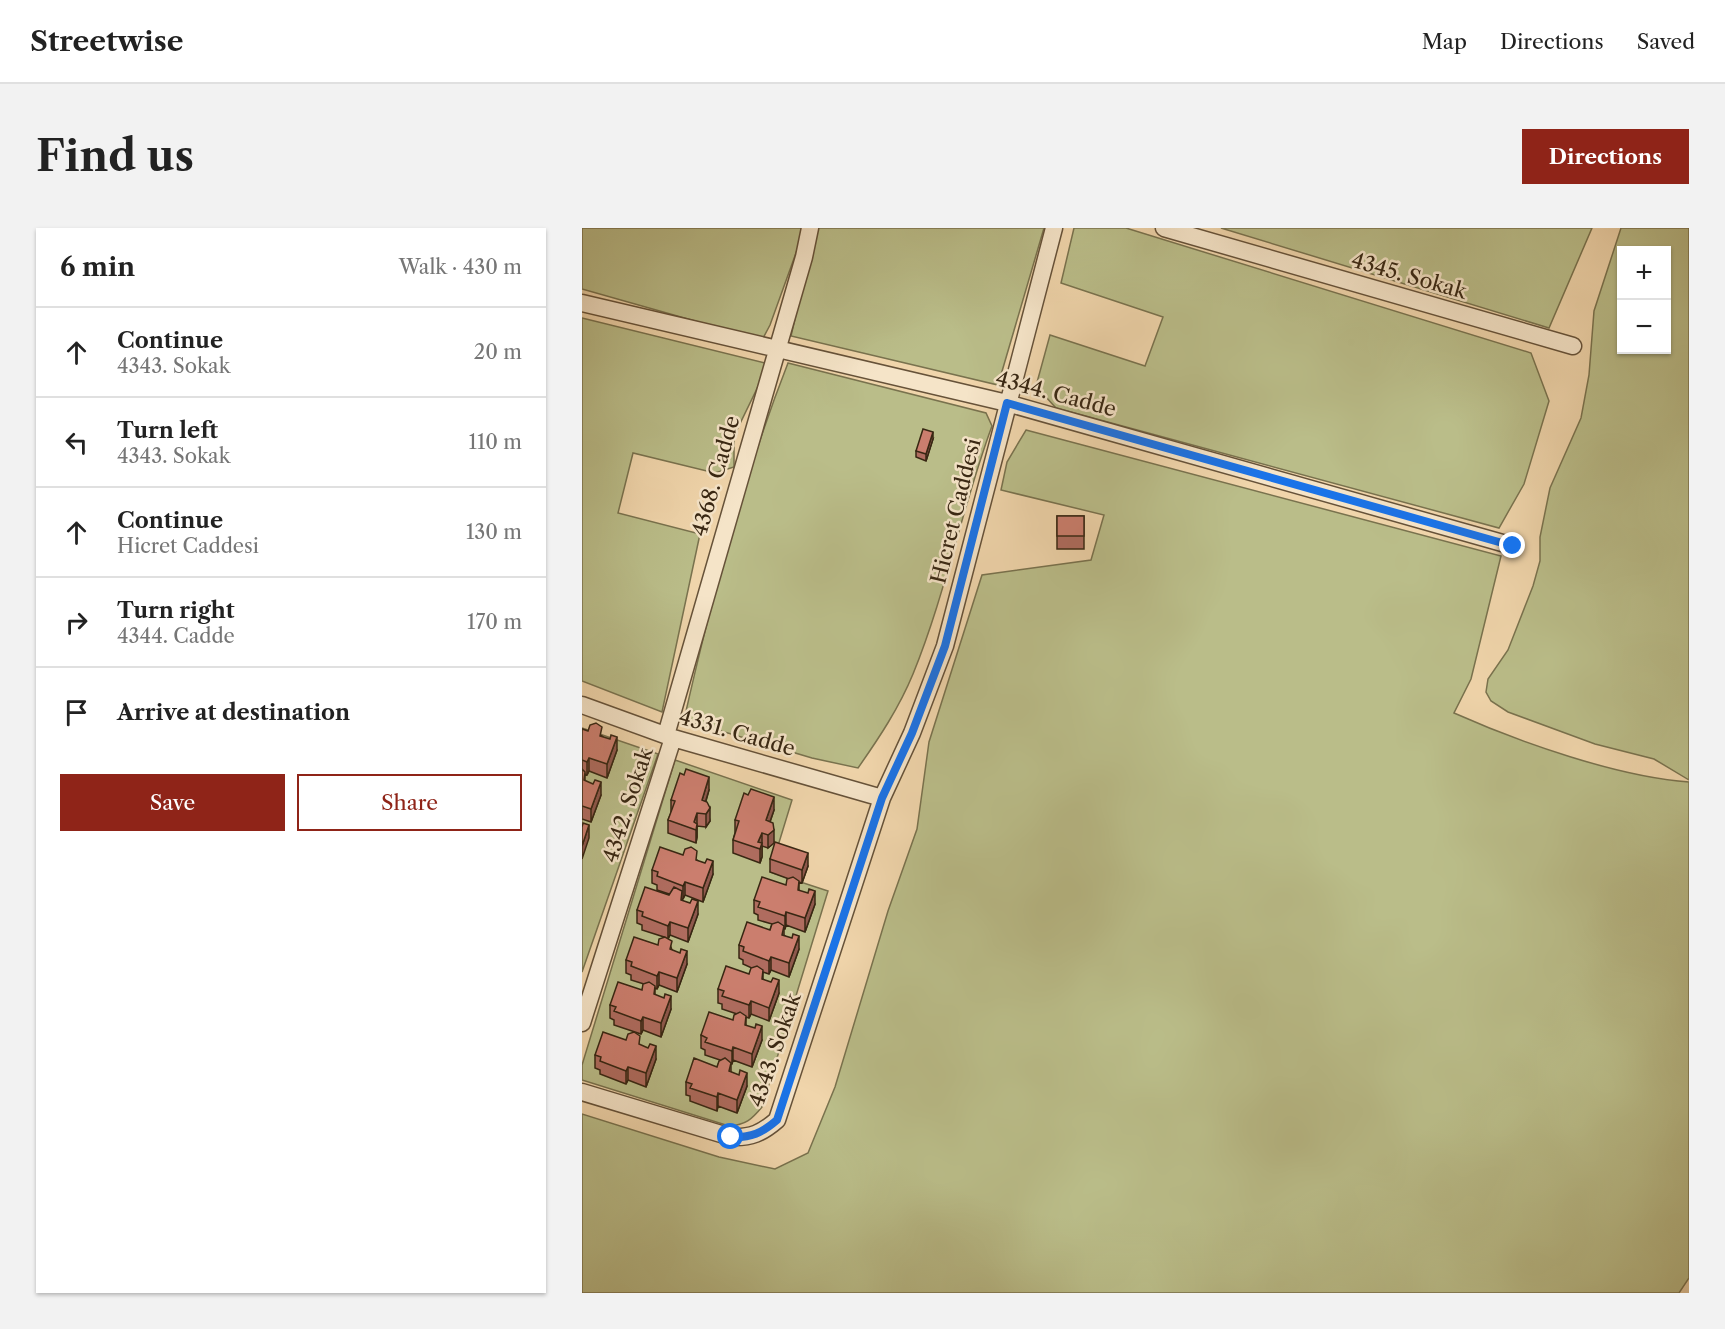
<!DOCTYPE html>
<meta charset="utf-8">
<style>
:root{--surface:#fff;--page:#f2f2f2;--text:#222;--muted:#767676;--line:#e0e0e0;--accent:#8f2418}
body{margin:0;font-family:"Libre Caslon Text",serif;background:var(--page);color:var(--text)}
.controls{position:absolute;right:18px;top:18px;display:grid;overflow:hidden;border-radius:0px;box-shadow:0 2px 4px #0004}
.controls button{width:54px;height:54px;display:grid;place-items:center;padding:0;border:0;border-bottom:2px solid var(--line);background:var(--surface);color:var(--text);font:30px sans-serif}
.stop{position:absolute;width:18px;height:18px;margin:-14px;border:4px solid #1a73e8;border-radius:50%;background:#fff}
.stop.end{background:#1a73e8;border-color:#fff;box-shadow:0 2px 6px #0008}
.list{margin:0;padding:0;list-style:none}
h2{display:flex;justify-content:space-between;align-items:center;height:78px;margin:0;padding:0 24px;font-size:26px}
h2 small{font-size:20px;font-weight:400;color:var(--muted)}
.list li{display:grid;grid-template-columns:39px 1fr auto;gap:18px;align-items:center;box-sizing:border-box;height:90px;padding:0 24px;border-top:2px solid var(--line)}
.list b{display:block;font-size:22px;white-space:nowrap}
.list p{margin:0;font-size:20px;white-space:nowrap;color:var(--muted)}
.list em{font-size:20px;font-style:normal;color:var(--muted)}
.actions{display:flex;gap:12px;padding:18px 24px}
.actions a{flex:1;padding:14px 0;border:2px solid var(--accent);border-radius:0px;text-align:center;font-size:21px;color:var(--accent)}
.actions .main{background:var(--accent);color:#fff}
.icon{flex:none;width:33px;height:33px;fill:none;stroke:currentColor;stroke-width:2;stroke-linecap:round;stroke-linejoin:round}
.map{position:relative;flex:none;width:1107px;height:1065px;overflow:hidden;border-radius:0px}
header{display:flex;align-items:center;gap:36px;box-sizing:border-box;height:84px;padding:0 30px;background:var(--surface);border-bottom:2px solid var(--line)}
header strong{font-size:28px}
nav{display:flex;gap:33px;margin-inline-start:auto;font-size:21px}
.intro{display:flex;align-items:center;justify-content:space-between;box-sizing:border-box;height:144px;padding:0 36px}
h1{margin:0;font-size:42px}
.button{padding:15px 27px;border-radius:0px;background:var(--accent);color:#fff;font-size:21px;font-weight:700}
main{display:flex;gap:36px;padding:0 36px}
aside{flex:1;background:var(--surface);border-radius:0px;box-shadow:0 2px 4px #0004}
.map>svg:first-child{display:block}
.green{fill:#babd89;stroke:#79724e;stroke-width:1.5;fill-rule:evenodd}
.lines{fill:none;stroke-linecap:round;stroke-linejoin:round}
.street-casing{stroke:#665239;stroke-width:19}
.street{stroke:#f5e4c8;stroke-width:16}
.wall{fill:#af6c5f;stroke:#382713;stroke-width:1.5}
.shaded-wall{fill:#8e584d;stroke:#382713;stroke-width:1.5}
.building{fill:#cb7e6e;stroke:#382713;stroke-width:1.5}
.route{stroke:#1a73e8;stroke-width:8}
.labels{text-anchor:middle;stroke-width:5;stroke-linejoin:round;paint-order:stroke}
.street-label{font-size:21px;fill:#382713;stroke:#f5e4c8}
</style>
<header>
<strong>Streetwise</strong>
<nav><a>Map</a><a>Directions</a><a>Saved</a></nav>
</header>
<div class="intro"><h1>Find us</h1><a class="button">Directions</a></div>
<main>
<aside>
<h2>6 min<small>Walk · 430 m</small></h2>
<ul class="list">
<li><svg class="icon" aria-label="ahead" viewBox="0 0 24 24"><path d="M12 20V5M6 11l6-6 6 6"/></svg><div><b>Continue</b><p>4343. Sokak</p></div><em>20 m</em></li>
<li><svg class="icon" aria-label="left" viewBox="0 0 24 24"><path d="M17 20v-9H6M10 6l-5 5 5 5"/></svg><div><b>Turn left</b><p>4343. Sokak</p></div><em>110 m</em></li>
<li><svg class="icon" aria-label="ahead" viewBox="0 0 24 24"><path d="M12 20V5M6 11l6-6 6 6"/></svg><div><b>Continue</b><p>Hicret Caddesi</p></div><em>130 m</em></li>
<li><svg class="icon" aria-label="right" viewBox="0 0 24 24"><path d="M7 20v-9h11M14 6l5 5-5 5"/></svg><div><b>Turn right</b><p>4344. Cadde</p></div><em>170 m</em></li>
<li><svg class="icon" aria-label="arrive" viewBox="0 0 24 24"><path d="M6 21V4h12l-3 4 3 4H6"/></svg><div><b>Arrive at destination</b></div></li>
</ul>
<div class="actions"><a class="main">Save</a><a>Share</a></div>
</aside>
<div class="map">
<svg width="1107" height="1065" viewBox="0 0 1107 1065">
<rect width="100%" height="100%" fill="#f0d5ab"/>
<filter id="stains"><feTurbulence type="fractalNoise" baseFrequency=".00333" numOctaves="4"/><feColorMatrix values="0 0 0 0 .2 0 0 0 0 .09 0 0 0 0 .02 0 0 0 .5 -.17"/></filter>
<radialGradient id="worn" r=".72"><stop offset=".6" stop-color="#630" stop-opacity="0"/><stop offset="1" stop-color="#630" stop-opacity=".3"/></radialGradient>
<path class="green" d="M0,0H223L188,97L180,112L0,61Z
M234,0H462L416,157L209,108Z
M492,0H544L949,125L967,173L942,256L917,300L474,180L454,158L468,107L563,138L581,89L479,55Z
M639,0H1010L967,100Z
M1039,0H1107V552L1072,531L1013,516L926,484L909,473L904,464L906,451L926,422L951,358L958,333V309L968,260L999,190L1007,147L1012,83ZM1040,22H1084V122H1040Z
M0,90L187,136L152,208V239L133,245L51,225L36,285L118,306L80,484L0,453Z
M206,135L404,185L410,198C380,279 364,365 331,446C317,480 297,510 276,540L230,530L102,492C129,372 161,250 206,135Z
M444,202L919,328L889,451L872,485C937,514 1036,549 1107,554V1050L1097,1065H0V886L137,929L193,941L226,925L253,859L306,683L335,601L347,514L400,347L509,332L522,287L419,262L425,234Z
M0,500L76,526L0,744Z
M93,532L210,572L188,644L246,663L180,879C170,891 164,897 147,898L0,852V837Z"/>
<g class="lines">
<defs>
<path id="street" d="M582,0L991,118
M0,75L425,175L931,318
M0,477L91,510L300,570
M84,507L222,29L228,0
M0,795L91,510
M0,864L149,909C169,910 180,905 195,892L300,570L330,505L363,418L472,0"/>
</defs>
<use href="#street" class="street-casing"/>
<use href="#street" class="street"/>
</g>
<path class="wall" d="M351,211L344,233L334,229V223Z
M475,288H502V321H475Z
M0,501L20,508L35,522L25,550L7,543L5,547L3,546V553L19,567L9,594L0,591Z
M127,562L124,573L128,593L124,599L115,598V609L114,615L86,605V592L89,585V572Z
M192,582L188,594L192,615L186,620L180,618V629L178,635L151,625V612L153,605V592Z
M188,631L226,638L220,655L217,654V662L233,676L223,704L204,697L203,701H202V707L217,721L207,749L189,742L187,746L181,744V751L197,765L187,793L169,786L167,790L164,789V797L180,812L170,839L151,832L150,836H149V844L165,858L155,885L136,878L135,883L108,873V868L104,867V854L135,839L138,832L123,827V822L119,820V807L151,792L155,786L140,781V776L136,775V761L167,746L170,740L161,736V732L157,730V717L188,702L190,696L176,692V687L172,685V672L204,657L207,651L188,644Z
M115,632L131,646L121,674L103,667L101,671H100V672L116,686L106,714L88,707L86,711L90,722L105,736L95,764L77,757L75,761L73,760V767L89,781L79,809L61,802L59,806L32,797V792L28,790V777L60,762L62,756L49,752V747L44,745V732L76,717L82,709L60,702V697L55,695V682L87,666L75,662V657L70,655V642Z
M58,817L74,831L64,859L46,852L44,856L18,846V842L13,840V827Z"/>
<path class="shaded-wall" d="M351,204V211L344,233V226Z
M35,509V522L25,550V536Z
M7,530V543L5,547V534Z
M127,549V562L120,585V572Z
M19,554V567L9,594V581Z
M192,569V582L184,605V592Z
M128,580V593L124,599V586Z
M115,585V609L114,615V602L112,594Z
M7,597V610L0,631V618Z
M192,602V615L186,620V607Z
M180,605V629L178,635V621L176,614Z
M226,625V638L220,655V642Z
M131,633V646L121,674V660Z
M103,654V667L101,671V658Z
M233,663V676L223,704V690Z
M116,673V686L106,714V700Z
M204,684V697L203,701V688Z
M88,694V707L86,711V698Z
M217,708V721L207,749V735Z
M105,723V736L95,764V750Z
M189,729V742L187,746V733Z
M77,744V757L75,761V748Z
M197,752V765L187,793V780Z
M89,768V781L79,809V795Z
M169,773V786L167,790V777Z
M61,789V802L59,806V793Z
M180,798V812L170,839V826Z
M74,818V831L64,859V845Z
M151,819V832L150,836V823Z
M46,839V852L44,856V843Z
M165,845V858L155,885V872Z
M136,865V878L135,883V869Z"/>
<path class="building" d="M341,201L351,204L344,226L334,223Z
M475,288H502V308H475Z
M14,495L20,499L18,508L28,511L29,507L35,509L25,536L7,530L5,534L0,532V501L6,503L8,497Z
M0,541L3,544L2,552L11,556L13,552L19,554L9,581L0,578Z
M104,541L127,549L120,572L125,574L128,580L124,586L115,585L112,594L115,596L114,602L86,592L93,573L89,572L98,545L102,547Z
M169,561L192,569L184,592L191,595L192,602L186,607L180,605L176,614L180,615L178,621L151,612L157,593L153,592L162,565L166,567Z
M1,595L7,597L0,618V599Z
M193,614L226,625L220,642L188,631Z
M78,619L101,627L103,621L109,619L115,623L114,632L123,635L125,631L131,633L121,660L103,654L101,658L75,648L76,644L70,642Z
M180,649L204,657L205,651L211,649L217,653L216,662L226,665L227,661L233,663L223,690L204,684L203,688L176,679L178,674L172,672Z
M63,659L87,667L92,659L100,663L99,672L108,675L110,671L116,673L106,700L88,694L86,698L60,688L61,684L55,682Z
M165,694L188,702L190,696L196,694L202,698L200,707L210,710L211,706L217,708L207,735L189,729L187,733L161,723L162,719L157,717Z
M52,709L76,717L77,711L83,709L90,713L88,721L98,725L99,721L105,723L95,750L77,744L75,748L49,738L50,734L44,732Z
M144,738L167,746L169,740L175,738L181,742L180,751L189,754L191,750L197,752L187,780L169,773L167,777L140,768L142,763L136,761Z
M36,754L60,762L61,756L67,754L73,758L72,766L82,770L83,766L89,768L79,795L61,789L59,793L32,783L34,779L28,777Z
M127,784L151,792L152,787L158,784L164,788L163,797L173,800L174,796L180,798L170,826L151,819L150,823L123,814L125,810L119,807Z
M21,804L44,812L46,806L52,804L58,808L57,816L66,820L68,816L74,818L64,845L46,839L44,843L18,833L19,829L13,827Z
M112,830L135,839L137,833L143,830L149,835L147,843L157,847L158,842L165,845L155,872L136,865L135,869L108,860L110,856L104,854Z"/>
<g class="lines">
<path class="route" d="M149,909C169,910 180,905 195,892L300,570L330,505L363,418L425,175L931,318"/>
</g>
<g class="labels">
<g class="street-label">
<text transform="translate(827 48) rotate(16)" y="7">4345. Sokak</text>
<text transform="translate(474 166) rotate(15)" y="7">4344. Cadde</text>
<text transform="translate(134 248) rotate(-74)" y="7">4368. Cadde</text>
<text transform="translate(374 283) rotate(-76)" y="7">Hicret Caddesi</text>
<text transform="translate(155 505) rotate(16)" y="7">4331. Cadde</text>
<text transform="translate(46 577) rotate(-72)" y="7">4342. Sokak</text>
<text transform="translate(193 822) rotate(-71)" y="7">4343. Sokak</text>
</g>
</g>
<rect width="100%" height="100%" filter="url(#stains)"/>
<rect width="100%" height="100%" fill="url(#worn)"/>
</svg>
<div class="controls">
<button>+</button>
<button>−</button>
</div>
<div class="stop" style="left:149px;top:909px"></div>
<div class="stop end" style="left:931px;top:318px"></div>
</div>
</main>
